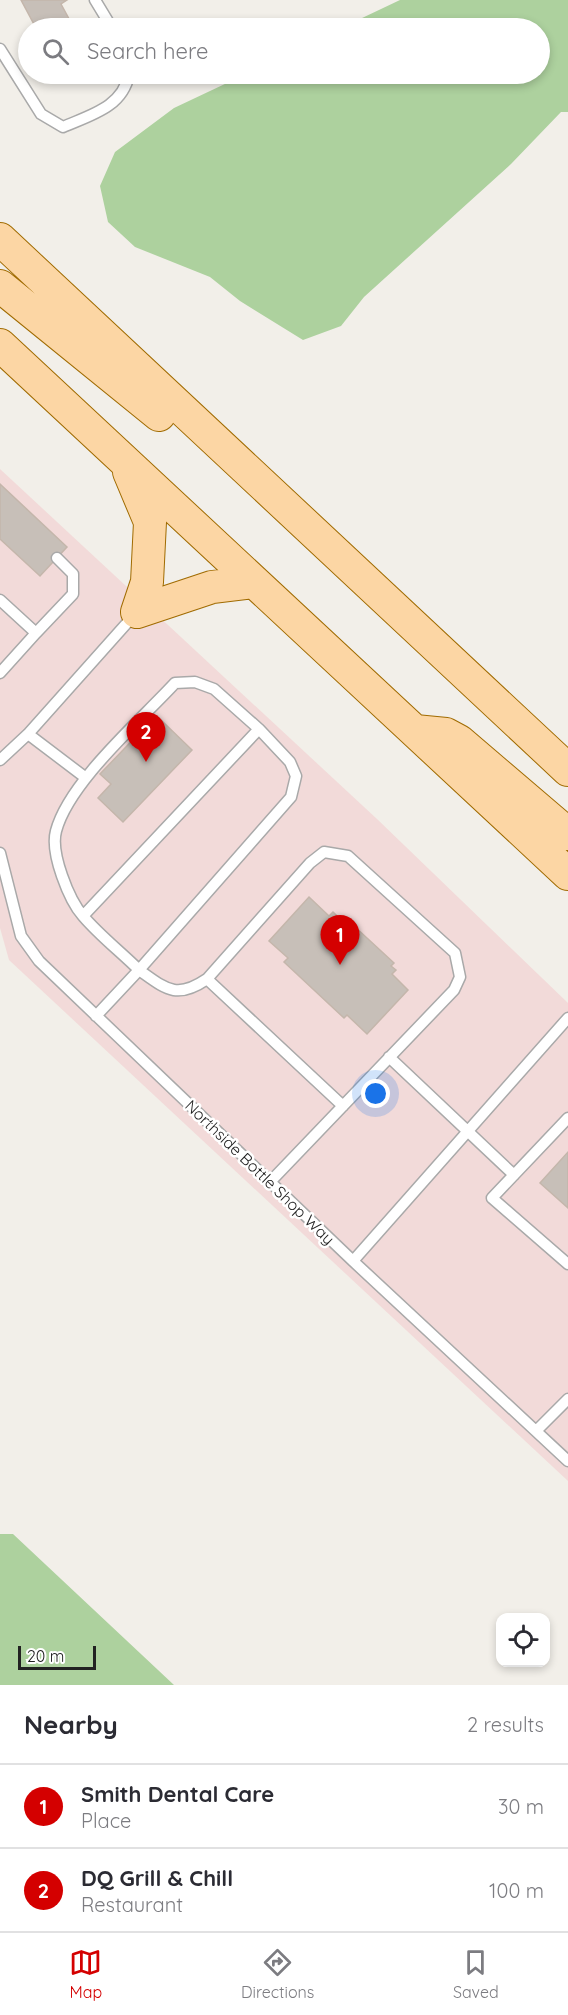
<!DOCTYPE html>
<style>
:root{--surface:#fff;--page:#f7f7f7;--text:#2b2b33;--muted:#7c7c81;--line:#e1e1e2;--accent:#d40000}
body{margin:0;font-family:Quicksand,sans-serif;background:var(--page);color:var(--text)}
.controls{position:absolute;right:18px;bottom:18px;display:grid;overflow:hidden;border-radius:12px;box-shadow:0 3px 9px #0003}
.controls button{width:54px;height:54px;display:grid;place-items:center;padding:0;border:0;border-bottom:2px solid var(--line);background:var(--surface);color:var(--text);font:30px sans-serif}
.scale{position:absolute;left:18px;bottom:15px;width:78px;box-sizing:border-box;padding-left:6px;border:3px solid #222;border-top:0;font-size:16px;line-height:21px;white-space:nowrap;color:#222;-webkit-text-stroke:4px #fff;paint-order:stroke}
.you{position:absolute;left:376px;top:1094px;width:21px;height:21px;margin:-15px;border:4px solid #fff;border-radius:50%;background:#1a73e8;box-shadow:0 0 0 9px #1a73e833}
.badge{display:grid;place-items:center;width:39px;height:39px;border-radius:50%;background:var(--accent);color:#fff;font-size:20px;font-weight:700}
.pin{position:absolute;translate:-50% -50px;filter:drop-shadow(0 2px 3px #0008)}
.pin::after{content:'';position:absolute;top:32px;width:21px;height:18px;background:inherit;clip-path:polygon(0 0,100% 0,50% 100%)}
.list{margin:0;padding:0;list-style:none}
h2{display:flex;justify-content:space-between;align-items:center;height:78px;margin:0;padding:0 24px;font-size:26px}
h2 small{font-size:20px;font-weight:400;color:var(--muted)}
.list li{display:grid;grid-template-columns:39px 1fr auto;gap:18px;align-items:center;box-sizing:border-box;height:84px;padding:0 24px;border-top:2px solid var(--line)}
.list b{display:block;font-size:22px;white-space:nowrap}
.list p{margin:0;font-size:20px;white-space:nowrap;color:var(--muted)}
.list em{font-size:20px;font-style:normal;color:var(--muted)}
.icon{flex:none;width:33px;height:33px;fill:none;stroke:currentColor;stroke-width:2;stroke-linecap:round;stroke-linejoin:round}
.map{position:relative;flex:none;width:568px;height:1685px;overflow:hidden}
.search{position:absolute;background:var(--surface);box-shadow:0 3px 9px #0003;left:18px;right:18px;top:18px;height:66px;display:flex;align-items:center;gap:15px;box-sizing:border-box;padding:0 21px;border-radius:33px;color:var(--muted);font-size:22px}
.sheet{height:246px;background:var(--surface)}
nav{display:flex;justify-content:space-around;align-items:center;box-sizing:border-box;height:84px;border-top:2px solid var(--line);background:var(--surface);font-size:16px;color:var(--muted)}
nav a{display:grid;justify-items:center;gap:3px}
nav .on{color:var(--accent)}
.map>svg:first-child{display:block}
.commercial{fill:#f2dad9}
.forest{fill:#add19e}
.building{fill:#c7bfb8;stroke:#c4b6ab;stroke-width:1.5}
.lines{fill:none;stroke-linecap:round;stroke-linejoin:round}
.service-casing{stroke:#a9a9a9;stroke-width:13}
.primary-casing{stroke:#a06b00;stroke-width:34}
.service{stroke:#fff;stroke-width:10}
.primary{stroke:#fcd6a4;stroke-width:32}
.labels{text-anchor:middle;stroke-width:5;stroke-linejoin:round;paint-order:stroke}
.street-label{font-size:16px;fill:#222;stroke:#fff}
</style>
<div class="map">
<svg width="568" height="1685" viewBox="0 0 568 1685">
<rect width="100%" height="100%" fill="#f2efe9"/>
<path class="commercial" d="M0,469L377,819L568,1003V1481L9,960L0,928Z"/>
<path class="forest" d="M400,0H568V112H561L511,164L364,297L341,326L303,340L240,301L210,277L135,247L108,222L100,186L115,152L174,108L246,74H540V28H341Z
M0,1534H13L174,1685H0Z"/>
<path class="building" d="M21,0H67L61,4L74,28H36Z
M0,484L67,547L40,576L0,539Z
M161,720L192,750L123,822L98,798L111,784L100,774L149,723L154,727Z
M309,897L329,916L333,912L351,929L354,926L394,963L391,966L396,970L392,974L408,990L367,1034L347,1015L344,1018L284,962L288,958L269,941Z
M568,1152V1208L540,1183Z"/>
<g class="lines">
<defs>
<path id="service" d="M95,0L112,28
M0,49L41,114L63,127C91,115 123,107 129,74
M0,600L36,633L0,673
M36,633L73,594V574L57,558
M195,682L214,689L259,729L290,762L296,776L291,797L139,970C121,952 100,936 83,916C69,900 50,853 56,831C69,782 140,721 175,683Z
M28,734L86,778
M0,760L28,734L135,614
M0,853L21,936L39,961L353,1261L568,1461
M83,916L259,729
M96,1016L139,970C166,989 176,1000 207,979
M389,1057L514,1175
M568,1118L492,1198L568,1264
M270,1182L454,990L460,977L455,953L348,856L324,852L310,863L207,979L343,1106
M353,1261L568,1018
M536,1431L568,1399"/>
<path id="primary" d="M0,239L568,770
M0,286L159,415
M0,345L568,874
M129,472L150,522L147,582L137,612
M137,612L212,587L253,582
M415,731L446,734L459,741L568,834"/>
</defs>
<use href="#service" class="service-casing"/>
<use href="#primary" class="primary-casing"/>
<use href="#service" class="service"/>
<use href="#primary" class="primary"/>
</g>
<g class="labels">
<g class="street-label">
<text transform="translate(260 1172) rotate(44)" y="6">Northside Bottle Shop Way</text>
</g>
</g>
</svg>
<div class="controls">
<button><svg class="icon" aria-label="locate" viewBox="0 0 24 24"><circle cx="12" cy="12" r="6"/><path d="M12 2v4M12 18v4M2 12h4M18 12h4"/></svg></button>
</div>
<div class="scale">20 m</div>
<div class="you"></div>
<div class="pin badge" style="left:340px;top:965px">1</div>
<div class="pin badge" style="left:146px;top:762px">2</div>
<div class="search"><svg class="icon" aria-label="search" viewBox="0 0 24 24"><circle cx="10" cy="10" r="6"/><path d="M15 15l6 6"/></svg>Search here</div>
</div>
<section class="sheet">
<h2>Nearby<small>2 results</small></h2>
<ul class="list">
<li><span class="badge">1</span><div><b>Smith Dental Care</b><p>Place</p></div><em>30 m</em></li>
<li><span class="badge">2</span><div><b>DQ Grill &amp; Chill</b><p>Restaurant</p></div><em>100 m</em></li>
</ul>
</section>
<nav>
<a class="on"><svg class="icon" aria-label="map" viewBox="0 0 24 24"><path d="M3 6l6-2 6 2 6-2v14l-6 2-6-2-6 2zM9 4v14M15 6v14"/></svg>Map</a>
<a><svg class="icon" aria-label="directions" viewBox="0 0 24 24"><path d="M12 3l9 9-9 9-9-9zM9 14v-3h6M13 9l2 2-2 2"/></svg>Directions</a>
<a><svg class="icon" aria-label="saved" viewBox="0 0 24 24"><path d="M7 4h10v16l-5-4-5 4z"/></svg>Saved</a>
</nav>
